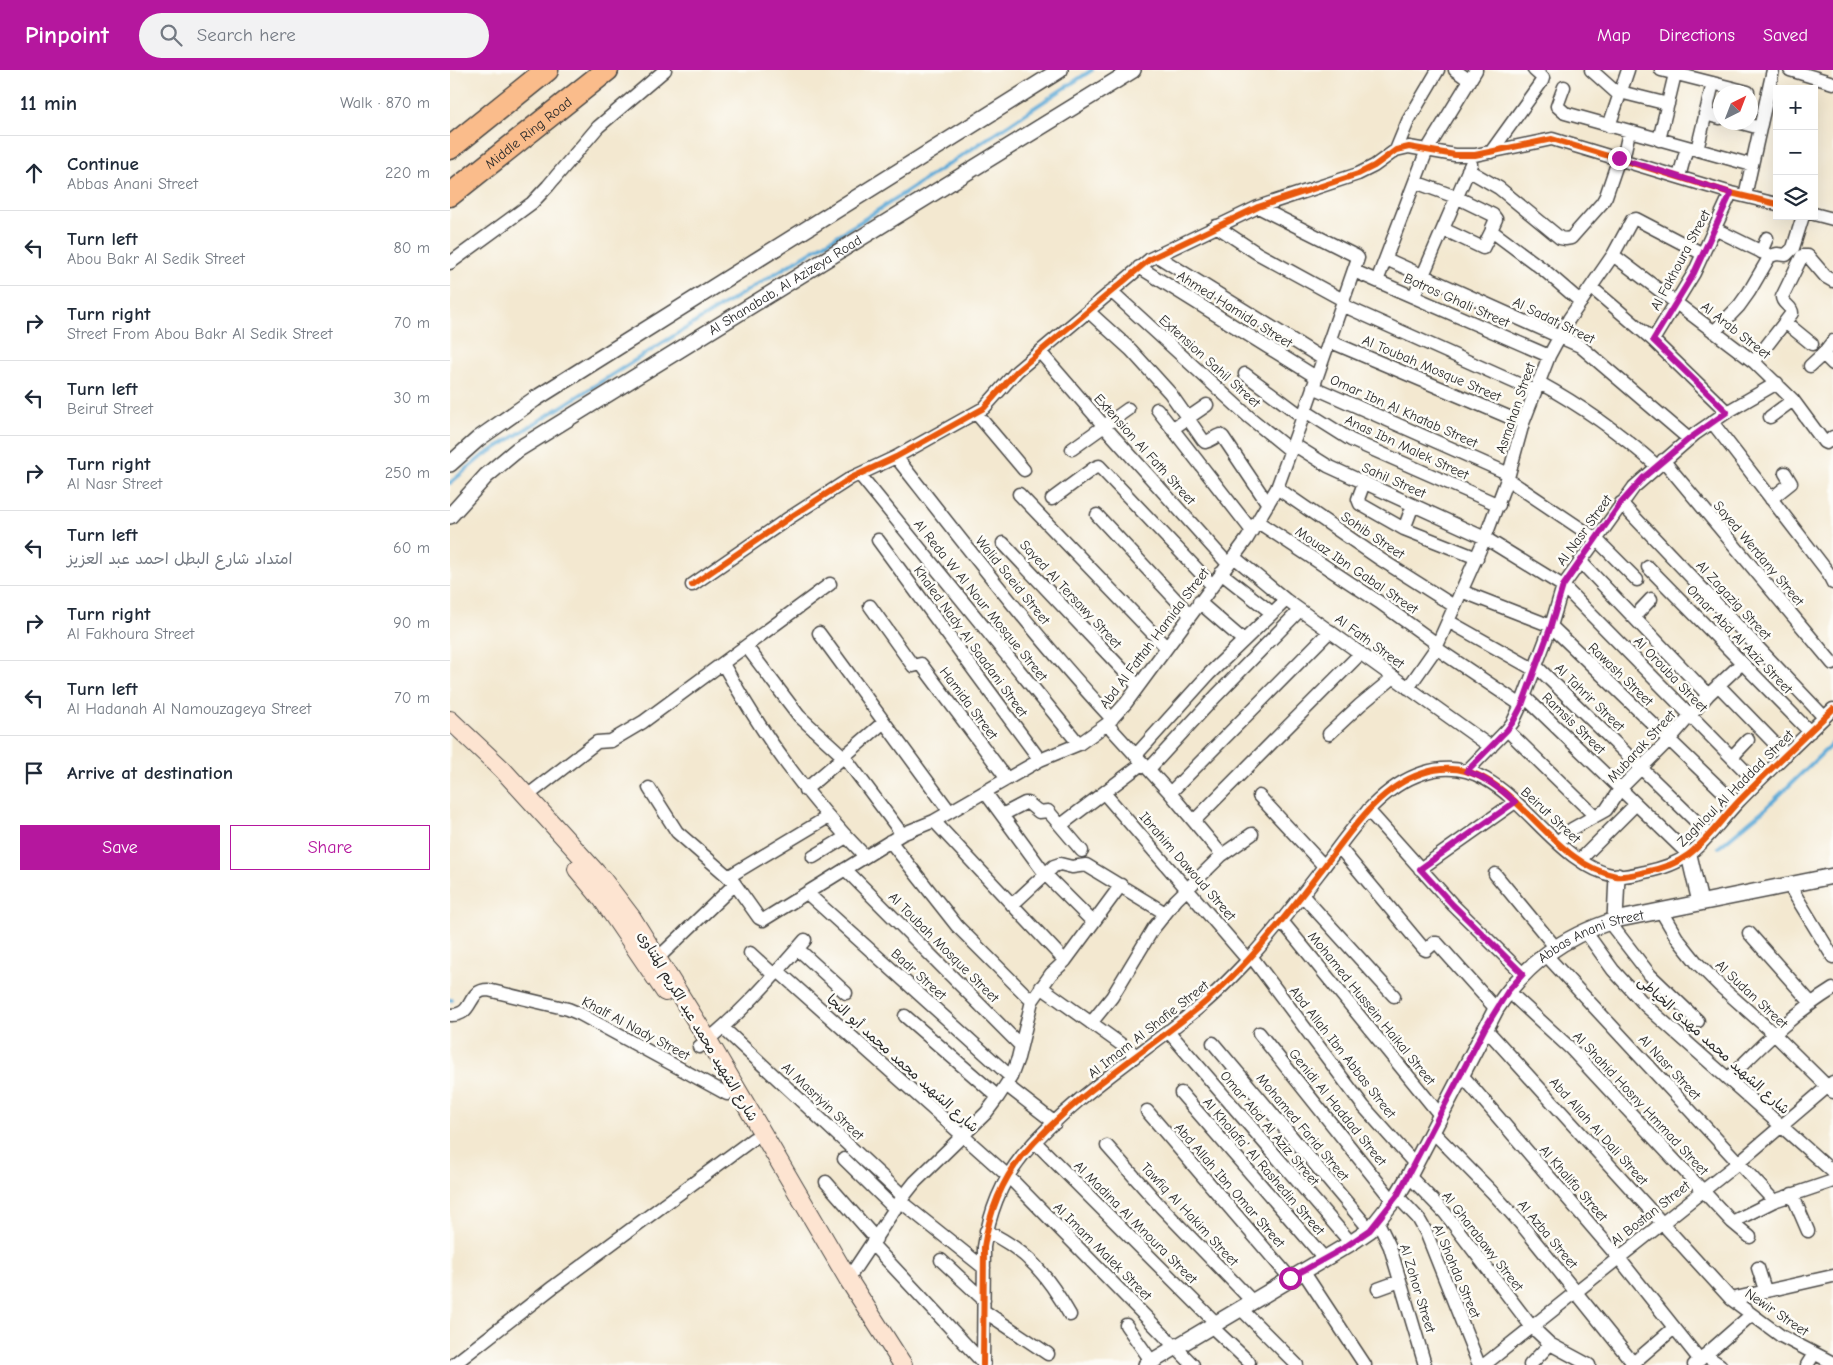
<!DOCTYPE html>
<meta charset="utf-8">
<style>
:root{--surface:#fff;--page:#f2f2f3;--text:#1f2937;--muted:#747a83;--line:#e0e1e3;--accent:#b5179e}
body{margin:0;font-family:"Comic Neue","Playpen Sans Arabic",sans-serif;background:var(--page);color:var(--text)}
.controls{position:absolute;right:15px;top:15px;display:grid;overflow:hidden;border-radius:0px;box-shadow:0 5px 20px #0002}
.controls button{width:45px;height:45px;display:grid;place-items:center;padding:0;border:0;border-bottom:1px solid var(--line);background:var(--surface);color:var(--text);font:25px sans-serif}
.compass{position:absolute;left:1263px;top:15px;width:45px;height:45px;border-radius:50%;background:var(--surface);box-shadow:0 5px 20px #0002;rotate:42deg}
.stop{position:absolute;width:15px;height:15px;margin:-11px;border:4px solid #b5179e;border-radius:50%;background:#fff}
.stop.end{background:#b5179e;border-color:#fff;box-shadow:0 1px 5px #0008}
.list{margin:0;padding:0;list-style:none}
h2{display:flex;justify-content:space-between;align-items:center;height:65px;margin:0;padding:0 20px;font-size:21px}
h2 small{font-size:16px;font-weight:400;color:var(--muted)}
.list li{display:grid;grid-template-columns:32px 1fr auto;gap:15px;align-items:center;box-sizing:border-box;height:75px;padding:0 20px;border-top:1px solid var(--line)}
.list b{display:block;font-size:19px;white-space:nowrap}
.list p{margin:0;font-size:16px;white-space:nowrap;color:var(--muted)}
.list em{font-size:16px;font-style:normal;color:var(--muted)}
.actions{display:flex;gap:10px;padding:15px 20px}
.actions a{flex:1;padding:11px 0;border:1px solid var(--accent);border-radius:0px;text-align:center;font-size:18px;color:var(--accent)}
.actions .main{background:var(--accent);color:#fff}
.icon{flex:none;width:28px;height:28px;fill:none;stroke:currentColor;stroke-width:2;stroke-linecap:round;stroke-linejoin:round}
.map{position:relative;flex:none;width:1383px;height:1295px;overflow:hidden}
header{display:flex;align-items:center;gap:30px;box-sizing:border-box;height:70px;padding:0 25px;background:var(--accent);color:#fff}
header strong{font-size:24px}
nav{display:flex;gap:28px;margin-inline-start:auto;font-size:18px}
.search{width:350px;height:45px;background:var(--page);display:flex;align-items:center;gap:12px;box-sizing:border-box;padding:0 18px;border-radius:28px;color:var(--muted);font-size:19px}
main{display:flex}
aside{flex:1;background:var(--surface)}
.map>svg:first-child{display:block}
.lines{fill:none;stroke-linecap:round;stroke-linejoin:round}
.stream{stroke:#5faad7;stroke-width:4}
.minor-casing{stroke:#494744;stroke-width:15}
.tertiary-casing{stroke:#494744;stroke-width:18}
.secondary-casing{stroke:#494744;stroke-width:20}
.motorway-casing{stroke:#494744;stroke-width:25}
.minor{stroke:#fff;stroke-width:12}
.tertiary{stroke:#fff;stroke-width:15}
.secondary{stroke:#fde4d1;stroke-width:18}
.motorway{stroke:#fabc8b;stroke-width:22}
.cycleway-casing{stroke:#fdfcf7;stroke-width:9}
.cycleway{stroke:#e8590c;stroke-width:6}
.route{stroke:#b5179e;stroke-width:6}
.labels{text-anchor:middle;stroke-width:5;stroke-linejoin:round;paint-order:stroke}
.street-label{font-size:14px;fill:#2b2b2b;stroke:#fdfcf7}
</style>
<header>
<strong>Pinpoint</strong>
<div class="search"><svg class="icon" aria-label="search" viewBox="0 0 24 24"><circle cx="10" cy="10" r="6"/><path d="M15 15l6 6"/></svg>Search here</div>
<nav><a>Map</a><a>Directions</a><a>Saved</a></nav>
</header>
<main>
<aside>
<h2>11 min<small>Walk · 870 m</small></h2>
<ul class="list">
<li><svg class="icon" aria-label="ahead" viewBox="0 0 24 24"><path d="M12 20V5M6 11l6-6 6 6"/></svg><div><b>Continue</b><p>Abbas Anani Street</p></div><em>220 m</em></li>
<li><svg class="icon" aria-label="left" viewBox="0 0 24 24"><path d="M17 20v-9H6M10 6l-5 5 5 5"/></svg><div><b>Turn left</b><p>Abou Bakr Al Sedik Street</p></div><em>80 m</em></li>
<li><svg class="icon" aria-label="right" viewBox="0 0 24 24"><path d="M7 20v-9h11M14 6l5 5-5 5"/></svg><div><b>Turn right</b><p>Street From Abou Bakr Al Sedik Street</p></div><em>70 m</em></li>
<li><svg class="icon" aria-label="left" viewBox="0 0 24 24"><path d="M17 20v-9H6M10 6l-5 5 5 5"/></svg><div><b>Turn left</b><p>Beirut Street</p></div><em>30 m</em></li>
<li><svg class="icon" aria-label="right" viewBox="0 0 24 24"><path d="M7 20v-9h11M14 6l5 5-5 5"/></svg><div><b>Turn right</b><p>Al Nasr Street</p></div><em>250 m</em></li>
<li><svg class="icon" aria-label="left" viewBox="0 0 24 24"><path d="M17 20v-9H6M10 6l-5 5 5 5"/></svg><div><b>Turn left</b><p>امتداد شارع البطل احمد عبد العزيز</p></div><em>60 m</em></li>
<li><svg class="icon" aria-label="right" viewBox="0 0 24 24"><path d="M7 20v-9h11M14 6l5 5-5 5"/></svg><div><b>Turn right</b><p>Al Fakhoura Street</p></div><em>90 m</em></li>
<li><svg class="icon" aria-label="left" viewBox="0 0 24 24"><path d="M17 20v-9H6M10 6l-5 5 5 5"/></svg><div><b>Turn left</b><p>Al Hadanah Al Namouzageya Street</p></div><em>70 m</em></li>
<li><svg class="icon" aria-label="arrive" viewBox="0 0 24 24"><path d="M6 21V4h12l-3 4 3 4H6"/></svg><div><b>Arrive at destination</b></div></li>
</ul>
<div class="actions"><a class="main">Save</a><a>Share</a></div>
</aside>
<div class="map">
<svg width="1383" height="1295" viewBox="0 0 1383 1295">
<rect width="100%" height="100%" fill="#fdfcf7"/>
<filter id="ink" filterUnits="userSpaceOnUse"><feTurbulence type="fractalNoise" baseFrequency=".02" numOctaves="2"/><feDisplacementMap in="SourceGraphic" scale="10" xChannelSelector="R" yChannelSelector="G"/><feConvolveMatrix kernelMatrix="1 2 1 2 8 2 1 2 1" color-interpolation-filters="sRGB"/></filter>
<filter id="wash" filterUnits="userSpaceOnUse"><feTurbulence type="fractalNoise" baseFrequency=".0096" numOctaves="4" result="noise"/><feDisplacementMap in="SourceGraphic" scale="20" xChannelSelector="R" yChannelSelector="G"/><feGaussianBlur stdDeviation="1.12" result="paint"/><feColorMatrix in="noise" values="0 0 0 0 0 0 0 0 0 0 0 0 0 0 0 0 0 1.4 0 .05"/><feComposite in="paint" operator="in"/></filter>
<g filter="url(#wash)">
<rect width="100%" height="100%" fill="#f3e8d0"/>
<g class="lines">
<path class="stream" d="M0,413L30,388L257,245L410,152L642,0
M1269,777L1316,738L1383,673
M0,930H2"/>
</g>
</g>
<g filter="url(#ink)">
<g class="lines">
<defs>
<path id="minor" d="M1005,0L1020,11
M1141,0L1169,25
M1211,0L1298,22
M1340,0L1383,13
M1114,17L1107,36L1115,43L1302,95
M1170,22L1218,34
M1255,44L1270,48
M1288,52L1310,58
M1159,56L1178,0
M1209,70L1225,4
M946,80L958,51L988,0
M1247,80L1263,13
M1041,82L1092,11L1093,8L1084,0
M1173,89L1179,62
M1018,100L1049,118L1110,168L1115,169L1121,168L1152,133L1156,126L1169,88
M1229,107L1237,77
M965,112L1006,127L1043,145L1046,149L1042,158L1043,162L1094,200L1131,232
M1295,126L1323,0
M1364,144L1383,149
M766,156L807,183L893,230
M993,159L1033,178L1042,160
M1265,159L1320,186
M1311,182L1317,168
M1163,185L1304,292L1343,330L1374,372L1376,373L1383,367
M707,186L873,289
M936,189L1130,276L1239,369
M0,193L82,133L98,116L148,57L215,0
M689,197L866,307
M904,201L1099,286
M927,211L977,80L1026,0
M1142,218L1203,270L1277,342
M661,221L799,347L841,381
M964,226L1021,94
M892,235L1084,321
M638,241L681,280L720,323L753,370L755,372C761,371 764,367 770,365L773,367L818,434
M1335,252L1362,274
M1264,262L1289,236L1299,222L1320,186L1327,184L1336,185L1343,178L1353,146
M1203,270L1244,203L1281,123
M879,271L1073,353
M590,282L654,356L778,494
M1373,284L1383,294
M1304,292L1342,243C1342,236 1332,234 1332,227L1352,186H1358L1376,207L1383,211
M1360,296L1373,284L1383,271
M795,304L853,347
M1088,312C1132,336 1169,362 1207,396
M863,317L1059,404
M707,339L802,461
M855,341L901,370L1049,435
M526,343L574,400
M1320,347L1343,330
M1262,352L1377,501L1383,513
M722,359L757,335
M843,374L878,396L1035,468L1113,516L1307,713
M622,379L678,339
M446,387C516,476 585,566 662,649
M1213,390L1383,594
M410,405L629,674
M1057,409L1146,469L1187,510
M914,413L908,429L910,434L954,459L1027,488
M827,418L930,489L1004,536
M569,424L716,577
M602,429L644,398L649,396L762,515
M1321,429L1341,413L1335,403
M1171,433L1374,647
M647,445L740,545
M808,452L929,532L987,574
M954,459L963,435
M428,470L590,690
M553,473L688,616
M784,487L836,530L1041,677
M1130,491L1258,625
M1198,497L1360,662
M771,503L822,543
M242,515L339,448L401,408L446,387L534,338L567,301L700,189L808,137L908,104L924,96L946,80L959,77L1005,85H1025L1102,69L1281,123L1327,134
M1011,521L1101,556L1286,734
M749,532L793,570
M420,536L463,596L471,594L557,709
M1184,547L1201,529
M998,551L1085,600
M369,563L500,742
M296,576L349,646L396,689L452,764
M986,578L1071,635
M273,594C314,667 356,726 415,786
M1086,596L1259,764
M1268,615L1336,685
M958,618L986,578L1035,468L1059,404L1073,353L1099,286L1119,249L1163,185L1182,150L1186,149L1253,184
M1075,627L1239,785
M657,654L720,723L772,785
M1057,660L1145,746
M879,664L910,635L944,607
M686,685L759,604L836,530
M1282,687L1298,670
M699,699L766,626L850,540
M1017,701L1057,660L1063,652L1071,635L1101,556L1113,516L1184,417L1245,364L1277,342L1327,313
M199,718L227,762L282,810L309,848L313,850L452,764L484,751L590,690L629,674L657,654L676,633L797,469L827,418L855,341L908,188L906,186L808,137
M355,720L434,652
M535,722L595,804L643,852
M654,723L798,890
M720,723L880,561
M77,726L147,672L161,671L193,652L380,514
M809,726L874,796
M918,740L1003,835L1073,904
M552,745L575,733H578L589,742L598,741L632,781
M484,751L615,891
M744,751L911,583
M611,755L693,693
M440,771L507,856L582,931
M1108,772L1122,759L1156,740L1170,719L1218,671L1258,625L1292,593
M889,777L974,879L976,880L984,873H987L1046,939
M363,787L396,767
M1130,790L1186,734
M395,799L571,976
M970,799L1065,732
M1045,804L1106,878
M278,807L378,747
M1339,815L1383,887
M357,823L561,1007
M852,825L944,926
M562,835L604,796L610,794L622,797L636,795L715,843
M1211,841L1227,868L1247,893L1270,916L1323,963L1383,1022
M831,850L990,1045
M1159,852L1200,905L1248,951
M1135,861L1163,900L1196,936L1383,1102
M1299,863L1361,933
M348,879L396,923
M300,883L324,905
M1095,884L1324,1131
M801,886L914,1037L965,1094
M208,888L285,814
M328,901L558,1106L743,1295
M591,917L686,985
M1058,921L1120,978L1282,1152L1300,1167
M0,945C25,946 16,920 38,920L118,939L130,944L277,1024
M455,946L548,1027
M641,953L662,927L703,859L726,830L772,785L802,764
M273,958L453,1126
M1035,958L1281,1229L1331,1266L1383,1293
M718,961L901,1173
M809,963L943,1131
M763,973L920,1160
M249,977C289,946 322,908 355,870
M1011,1004L1168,1187L1250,1290
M1278,1009C1313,974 1341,945 1383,919
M556,1015L605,1053
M731,1023L875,1189
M697,1041L840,1208
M982,1061L1042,1122L1071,1154L1183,1293
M585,1072L766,1253
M657,1076L711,1137L802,1231
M394,1089L445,1139
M959,1106L995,1143L1081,1256L1100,1274L1139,1295
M376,1112L426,1169
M1342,1124L1358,1161
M947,1126L968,1148L976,1162L1029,1295
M450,1131L534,1198
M927,1150L940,1177L975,1295
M1282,1152L1324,1131L1383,1111
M536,1161C577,1180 598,1206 620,1245
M422,1174L534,1294
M491,1190L534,1230
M1308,1198L1315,1220
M853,1201L915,1295
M398,1209L450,1131L465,1112L536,1043L548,1027L561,1007L568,988L582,931L601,904L615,891L671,815
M928,1219L950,1211
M1281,1229L1383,1206
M790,1238L847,1295
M534,1241L598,1284
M676,1255L702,1292
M761,1256L799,1292
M1255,1285L1270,1295
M3,1295L103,1217L303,1069
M533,1295L534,1177C539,1145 551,1112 572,1086C622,1027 688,987 747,939C766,924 782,907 798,890C823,863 846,833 869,803C897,767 926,718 973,703C1057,675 1092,793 1166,806C1175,807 1186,804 1195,802C1210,799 1226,794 1238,785C1257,771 1271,750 1287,733C1318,701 1351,670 1383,639
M1034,1295L1288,1093L1383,1012
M1080,1295L1100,1274
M1181,1295L1224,1258
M1244,1295L1301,1245
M1357,1295L1364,1284"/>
<g id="tertiary">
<path d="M0,394L28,369L85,329L610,0"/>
<path id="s1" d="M0,446L36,406L67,380L683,0"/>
<path d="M1239,785L1250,832"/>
<path d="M1165,850L1167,806"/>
<path id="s2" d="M696,1295L901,1173L920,1160L947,1126L959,1106L1046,939C1076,893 1113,867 1165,850L1383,806"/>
</g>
<path id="secondary" d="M0,650L52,699L104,756L153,810L182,848L258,970L398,1209L453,1295
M127,799L152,829L215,922"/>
<g id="motorway">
<path d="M0,78L97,0"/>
<path id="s3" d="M0,125L157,0"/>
</g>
</defs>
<use href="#minor" class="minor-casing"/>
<use href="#tertiary" class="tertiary-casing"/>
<use href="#secondary" class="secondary-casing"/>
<use href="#motorway" class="motorway-casing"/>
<use href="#minor" class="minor"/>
<use href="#tertiary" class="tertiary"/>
<use href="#secondary" class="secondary"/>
<use href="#motorway" class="motorway"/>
<defs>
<path id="cycleway" d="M242,515L339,448L401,408L446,387L534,338L567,301L700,189L808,137L908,104L924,96L946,80L959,77L1005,85H1025L1102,69L1281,123L1327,134
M533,1295L534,1177C539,1145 551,1112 572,1086C622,1027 688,987 747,939C766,924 782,907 798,890C823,863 846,833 869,803C897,767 926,718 973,703C1057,675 1092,793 1166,806C1175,807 1186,804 1195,802C1210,799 1226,794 1238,785C1257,771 1271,750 1287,733C1318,701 1351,670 1383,639"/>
</defs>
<use href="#cycleway" class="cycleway-casing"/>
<use href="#cycleway" class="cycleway"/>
</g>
</g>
<g class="lines" filter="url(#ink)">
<path class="route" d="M840,1208L892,1179L920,1160L947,1126L1035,958L1058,921L1073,904L1003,835L970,799L1065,732C1050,718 1036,708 1017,701L1057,660L1063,652L1072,635L1101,556L1113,516L1171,433L1194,407L1239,369L1277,342L1203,270L1244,203L1281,123L1169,88"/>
</g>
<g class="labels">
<g class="street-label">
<text dy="5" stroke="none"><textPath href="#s3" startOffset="100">Middle Ring Road</textPath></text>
<text transform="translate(1230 190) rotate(-62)" y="5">Al Fakhoura Street</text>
<text dy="5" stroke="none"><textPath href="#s1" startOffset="409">Al Shanabab, Al Azizeya Road</textPath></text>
<text transform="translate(1007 230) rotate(24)" y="5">Botros Ghali Street</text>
<text transform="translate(785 239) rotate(32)" y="5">Ahmed Hamida Street</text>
<text transform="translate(1104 250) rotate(26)" y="5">Al Sadat Street</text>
<text transform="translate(1286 260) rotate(38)" y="5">Al Arab Street</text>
<text transform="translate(760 291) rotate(42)" y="5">Extension Sahil Street</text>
<text transform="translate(982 298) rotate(23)" y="5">Al Toubah Mosque Street</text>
<text transform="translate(1065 338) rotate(-71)" y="5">Asmahan Street</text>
<text transform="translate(954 341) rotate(24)" y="5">Omar Ibn Al Khatab Street</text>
<text transform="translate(957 377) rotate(25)" y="5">Anas Ibn Malek Street</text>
<text transform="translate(695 379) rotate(48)" y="5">Extension Al Fath Street</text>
<text transform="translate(944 410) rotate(24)" y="5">Sahil Street</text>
<text transform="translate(1134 460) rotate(-54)" y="5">Al Nasr Street</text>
<text transform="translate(923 465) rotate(34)" y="5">Sohib Street</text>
<text transform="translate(1309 483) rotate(50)" y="5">Sayed Werdany Street</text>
<text transform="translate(907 500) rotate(34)" y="5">Mouaz Ibn Gabal Street</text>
<text transform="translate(563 510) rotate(51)" y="5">Walid Saeid Street</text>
<text transform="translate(621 524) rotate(47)" y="5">Sayed Al Tersawy Street</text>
<text transform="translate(531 530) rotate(51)" y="5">Al Reda W Al Nour Mosque Street</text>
<text transform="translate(1284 530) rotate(47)" y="5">Al Zagazig Street</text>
<text transform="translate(704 568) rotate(-53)" y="5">Abd Al Fattah Hamida Street</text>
<text transform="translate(1290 569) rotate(46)" y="5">Omar Abd Al Aziz Street</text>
<text transform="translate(521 571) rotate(54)" y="5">Khaled Nady Al Saadani Street</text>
<text transform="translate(920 571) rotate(36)" y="5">Al Fath Street</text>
<text transform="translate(1171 604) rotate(44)" y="5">Rawash Street</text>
<text transform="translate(1221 604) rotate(46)" y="5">Al Orouba Street</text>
<text transform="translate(1140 627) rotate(44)" y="5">Al Tahrir Street</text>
<text transform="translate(519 633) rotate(53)" y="5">Hamida Street</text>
<text transform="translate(1124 653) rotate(44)" y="5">Ramsis Street</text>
<text transform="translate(1191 676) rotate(-47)" y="5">Mubarak Street</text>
<text transform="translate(1285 718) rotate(-45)" y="5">Zaghloul Al Haddad Street</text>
<text transform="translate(1101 745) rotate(43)" y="5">Beirut Street</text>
<text transform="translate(738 796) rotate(49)" y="5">Ibrahim Dawoud Street</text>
<text dy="5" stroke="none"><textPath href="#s2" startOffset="640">Abbas Anani Street</textPath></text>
<text transform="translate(494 877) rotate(45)" y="5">Al Toubah Mosque Street</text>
<text transform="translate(469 904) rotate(42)" y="5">Badr Street</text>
<text transform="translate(1302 924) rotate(43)" y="5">Al Sudan Street</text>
<text transform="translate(922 938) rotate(51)" y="5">Mohamed Hussein Haikal Street</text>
<text transform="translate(248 956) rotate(59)" y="5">شارع الشهيد محمد عبد الكريم المتناوى</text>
<text transform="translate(186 958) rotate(28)" y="5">Khalf Al Nady Street</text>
<text transform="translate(698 959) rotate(-38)" y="5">Al Imam Al Shafie Street</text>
<text transform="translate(1264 975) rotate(42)" y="5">شارع الشهيد محمد مهدى الخياطى</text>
<text transform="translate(893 982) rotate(52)" y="5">Abd Allah Ibn Abbas Street</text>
<text transform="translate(453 993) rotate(42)" y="5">شارع الشهيد محمد محمد أبو النجا</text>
<text transform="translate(1220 997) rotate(47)" y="5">Al Nasr Street</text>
<text transform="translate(373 1031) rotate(43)" y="5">Al Masriyin Street</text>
<text transform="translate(1191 1033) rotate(47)" y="5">Al Shahid Hosny Hmmad Street</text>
<text transform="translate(888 1037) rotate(51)" y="5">Genidi Al Haddad Street</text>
<text transform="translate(853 1057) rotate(50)" y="5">Mohamed Farid Street</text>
<text transform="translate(820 1058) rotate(50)" y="5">Omar Abd Al Aziz Street</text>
<text transform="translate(1149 1061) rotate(48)" y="5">Abd Allah Al Dali Street</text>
<text transform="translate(814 1096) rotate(49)" y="5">Al Kholafa' Al Rashedin Street</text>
<text transform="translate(1124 1113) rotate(49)" y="5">Al Khalifa Street</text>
<text transform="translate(780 1115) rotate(49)" y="5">Abd Allah Ibn Omar Street</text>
<text transform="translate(1200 1143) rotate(-38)" y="5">Al Bostan Street</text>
<text transform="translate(740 1144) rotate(47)" y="5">Tawfiq Al Hakim Street</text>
<text transform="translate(686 1152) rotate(45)" y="5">Al Madina Al Mnoura Street</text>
<text transform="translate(1098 1164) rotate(50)" y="5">Al Azba Street</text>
<text transform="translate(1033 1171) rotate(52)" y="5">Al Gharabawy Street</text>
<text transform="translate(653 1181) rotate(45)" y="5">Al Imam Malek Street</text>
<text transform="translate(1007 1201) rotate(67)" y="5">Al Shohda Street</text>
<text transform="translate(968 1218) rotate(73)" y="5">Al Zohor Street</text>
<text transform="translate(1327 1242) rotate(34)" y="5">Newir Street</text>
</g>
</g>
</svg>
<div class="controls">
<button>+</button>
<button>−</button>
<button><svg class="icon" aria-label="layers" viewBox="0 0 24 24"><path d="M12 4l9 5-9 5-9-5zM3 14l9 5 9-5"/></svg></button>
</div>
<svg class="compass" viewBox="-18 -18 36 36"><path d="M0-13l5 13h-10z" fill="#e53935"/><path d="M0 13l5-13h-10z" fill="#747a83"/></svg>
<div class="stop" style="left:840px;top:1208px"></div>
<div class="stop end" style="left:1169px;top:88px"></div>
</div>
</main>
